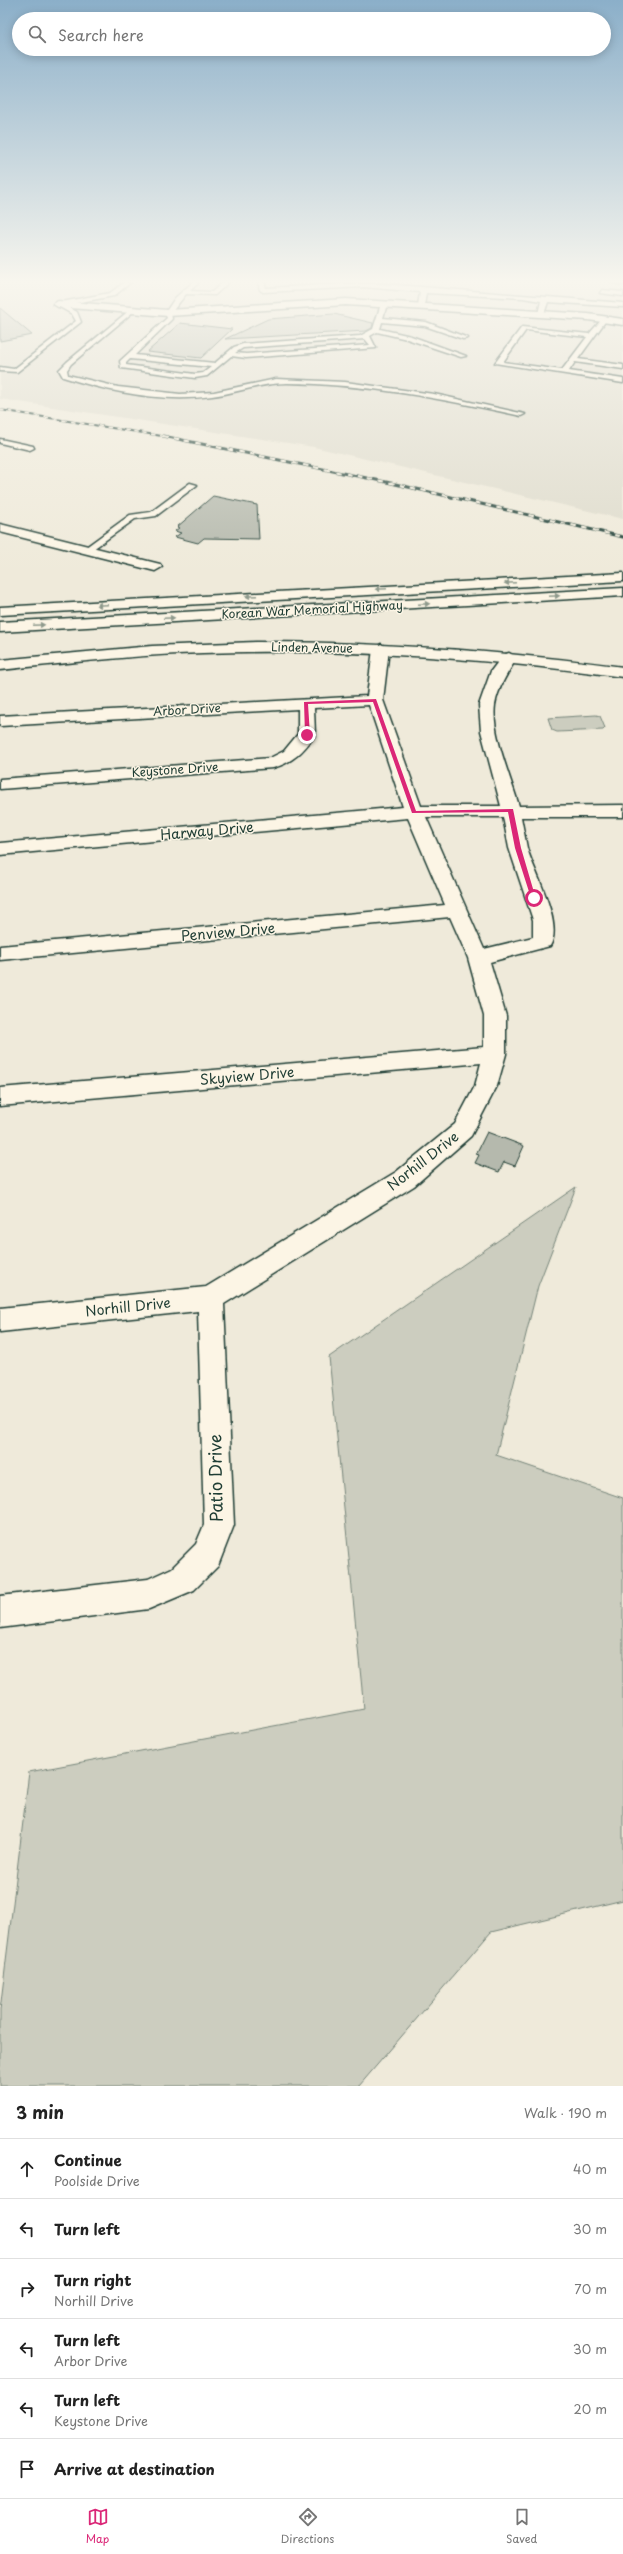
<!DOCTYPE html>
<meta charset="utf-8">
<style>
:root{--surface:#fff;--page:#f2f2f2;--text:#222;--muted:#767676;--line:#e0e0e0;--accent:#db2777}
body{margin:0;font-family:"Playpen Sans",sans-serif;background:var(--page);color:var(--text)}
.stop{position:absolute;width:12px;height:12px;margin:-9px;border:3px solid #db2777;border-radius:50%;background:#fff}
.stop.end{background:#db2777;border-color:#fff;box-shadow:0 1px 4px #0008}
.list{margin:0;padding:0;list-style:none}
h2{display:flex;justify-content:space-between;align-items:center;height:52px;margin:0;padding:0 16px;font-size:17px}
h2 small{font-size:13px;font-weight:400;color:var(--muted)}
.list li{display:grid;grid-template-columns:26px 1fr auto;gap:12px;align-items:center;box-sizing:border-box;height:60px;padding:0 16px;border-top:1px solid var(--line)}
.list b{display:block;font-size:15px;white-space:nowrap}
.list p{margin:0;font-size:13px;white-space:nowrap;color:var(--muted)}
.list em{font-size:13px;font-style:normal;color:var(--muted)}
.icon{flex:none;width:22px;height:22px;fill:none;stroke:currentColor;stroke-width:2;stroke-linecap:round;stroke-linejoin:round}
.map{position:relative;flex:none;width:623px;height:2086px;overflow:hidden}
.search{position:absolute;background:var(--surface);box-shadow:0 2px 10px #0003;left:12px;right:12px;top:12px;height:44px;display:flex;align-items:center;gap:10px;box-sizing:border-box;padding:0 14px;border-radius:22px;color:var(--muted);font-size:15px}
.sheet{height:412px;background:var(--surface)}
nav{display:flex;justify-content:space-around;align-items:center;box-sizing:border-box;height:56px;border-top:1px solid var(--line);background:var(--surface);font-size:11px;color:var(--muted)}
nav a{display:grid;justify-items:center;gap:2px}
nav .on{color:var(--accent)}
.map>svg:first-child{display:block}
.built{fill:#dedbcc}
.green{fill:#cccdbf;stroke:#76857a}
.building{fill:#b5b9ad;stroke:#1f3d34}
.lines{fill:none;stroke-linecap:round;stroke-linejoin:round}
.service-casing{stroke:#1f3d34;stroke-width:3}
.minor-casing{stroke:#1f3d34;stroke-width:3}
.tertiary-casing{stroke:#1f3d34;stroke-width:3}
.primary-casing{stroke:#1f3d34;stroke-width:3}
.service{fill:#fcf5e5;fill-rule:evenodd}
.minor{fill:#fcf5e5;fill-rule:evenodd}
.tertiary{fill:#fcf5e5;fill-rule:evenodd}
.primary{fill:#fcf5e5;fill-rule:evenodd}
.rail-far1-casing{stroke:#1f3d34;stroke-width:2}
.rail-casing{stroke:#1f3d34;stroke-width:3}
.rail-far1{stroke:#fcf5e5;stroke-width:1.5;stroke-dasharray:4.5;stroke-linecap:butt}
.rail{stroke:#fcf5e5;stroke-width:2;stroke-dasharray:5.5;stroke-linecap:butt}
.oneway{fill:#8e998c}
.route{fill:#db2777}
.labels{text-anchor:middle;stroke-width:3;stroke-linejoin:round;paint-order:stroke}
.far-street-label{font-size:12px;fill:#1f3d34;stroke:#fcf5e5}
.street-label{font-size:14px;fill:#1f3d34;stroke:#fcf5e5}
.near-street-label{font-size:17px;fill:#1f3d34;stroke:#fcf5e5}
</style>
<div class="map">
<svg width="623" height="2086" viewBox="0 0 623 2086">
<rect width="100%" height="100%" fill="#efeada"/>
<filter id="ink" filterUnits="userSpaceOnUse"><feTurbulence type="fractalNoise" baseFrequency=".025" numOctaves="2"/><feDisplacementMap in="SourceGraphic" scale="8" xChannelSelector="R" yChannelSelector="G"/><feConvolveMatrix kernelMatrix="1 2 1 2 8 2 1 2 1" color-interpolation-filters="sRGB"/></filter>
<g filter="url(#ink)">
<path class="built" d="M0,282H623V519L314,447L0,399Z"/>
<path class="green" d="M596,715L600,716L605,728L603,730L557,732L552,730L548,718Z
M576,1187L538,1286L496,1455L623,1498V1900L491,1932L359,2086H0V2010L29,1772L364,1709L329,1357Z"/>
<path class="building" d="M0,308L32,335L0,341Z
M334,314L373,323L372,328L366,331L225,339L268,319Z
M180,323L232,329L201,358L147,352Z
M213,496L257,505L259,539L204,538L198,543L175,537L181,533L175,531L179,528L177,527Z
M487,1132L524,1146L515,1166L504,1162L499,1172L475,1163L479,1155L476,1154Z"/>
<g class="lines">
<defs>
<path id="service" d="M125,282H131L114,296L64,305L77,312L81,322L17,372L0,371V367L14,369L76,321L72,314L56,305V303L110,293Z
M193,282H199L190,291L212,292L223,282H229L215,295L186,294L171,313L172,319L135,355L215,363L234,347L243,344L360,336L373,329L381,304L384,302L387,304L383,318L426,322L468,338L463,339L425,326L382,322L380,329L411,336L466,356L461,357L407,339L377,332L370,336L376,348L246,358L231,356L207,376L195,378L121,368L120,361L167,318L165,313L175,298ZM365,339L370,345L246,354L235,353L243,348ZM130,359L211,367L203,373L195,374L126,365V363Z
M258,282H264L266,288L343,284H384L623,303V307L548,302L544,314L541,316L538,314L541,301L523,298L426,293L424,306L421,308L418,306L420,292L364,287L263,292L260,290Z
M612,282H623V285L613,283Z
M602,290L623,292V296L600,293Z
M131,309L133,312L71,364L67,370L68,375L118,387L180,394L214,392L276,379L345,382L434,394L525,414L521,416C444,399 366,384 287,383C261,383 237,393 212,396C163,403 110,392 63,377L59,370L67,362Z
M604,317L607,319L578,359L623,365V369L575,362L569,371L623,379V383L495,363L522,327L589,334ZM526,330L587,337L562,370L503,362Z
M0,439L33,446L34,448L30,450L0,443Z
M190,483L197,485L156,516L135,519L89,552L82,550L130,515L151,512Z"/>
<path id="minor" d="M346,299L588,314L623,319V325L588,320L346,305L168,316L58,307L53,304L58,301L168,310Z
M0,524L160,564L162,567L155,571L0,532Z
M381,644L389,649L383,700L421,806H501L481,731L479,705L491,671L503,655L509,653L517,658C508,672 498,688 495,705C491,733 511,778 519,806L623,805V817H521C523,827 525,838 527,848C534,872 564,924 550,946L490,962L506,1016V1054L497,1086L471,1136L414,1186L224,1304L234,1525L218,1566L194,1590L149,1609L0,1628V1596L148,1579L172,1568L196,1544L204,1525L198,1311L0,1332V1308L206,1287L396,1172L455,1124L475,1086L481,1063L0,1106V1088L484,1047V1016L468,958L450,917L0,960V946L445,905L408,818L0,855V843L403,807L369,705L314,708L315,735C304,751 292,763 273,768L0,789V779L270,758L284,751L298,734V709L0,726V716L367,696L373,649ZM426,817H503L509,848L533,920V937L484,949Z"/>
<path id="tertiary" d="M256,642C379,642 501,651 623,667V677C484,658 344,648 203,653C135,655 68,663 0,670V660L152,646Z"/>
<path id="primary" d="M623,573V581L0,615V607Z
M623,588V596L0,632V622Z"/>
</defs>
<use href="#service" class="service-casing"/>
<use href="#minor" class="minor-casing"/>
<use href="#tertiary" class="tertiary-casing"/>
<use href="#primary" class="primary-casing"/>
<use href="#service" class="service"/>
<use href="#minor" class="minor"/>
<use href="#tertiary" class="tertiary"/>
<use href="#primary" class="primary"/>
<defs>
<path id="rail-far1" d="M0,410L168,437"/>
<path id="rail" d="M163,436L391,483L623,537"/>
</defs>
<use href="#rail-far1" class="rail-far1-casing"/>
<use href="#rail" class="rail-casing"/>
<use href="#rail-far1" class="rail-far1"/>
<use href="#rail" class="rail"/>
</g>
<defs><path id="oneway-solid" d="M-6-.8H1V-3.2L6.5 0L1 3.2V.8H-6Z"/></defs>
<g class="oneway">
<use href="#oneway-solid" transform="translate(510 583) rotate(177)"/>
<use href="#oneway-solid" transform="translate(381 589) rotate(177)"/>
<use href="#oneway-solid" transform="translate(251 596) rotate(177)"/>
<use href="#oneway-solid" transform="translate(554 596) rotate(-3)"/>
<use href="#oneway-solid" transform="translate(424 604) rotate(-3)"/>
<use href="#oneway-solid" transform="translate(102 605) rotate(177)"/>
<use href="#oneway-solid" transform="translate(169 618) rotate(-3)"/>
<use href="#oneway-solid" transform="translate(39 625) rotate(-3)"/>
</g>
</g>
<linearGradient id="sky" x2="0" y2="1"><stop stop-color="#8bafc9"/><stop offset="0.49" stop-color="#f8f6ee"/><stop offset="1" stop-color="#f8f6ee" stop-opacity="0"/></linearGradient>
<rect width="623" height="574" fill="url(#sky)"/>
<path class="route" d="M376,699L416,811L513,809L521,848L536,899L531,898L515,848L508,812L412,813L373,702L308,704L310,735H305L304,702Z"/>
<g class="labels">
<g class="far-street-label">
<text transform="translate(312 610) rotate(-3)" y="4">Korean War Memorial Highway</text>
<text transform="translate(312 648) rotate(1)" y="4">Linden Avenue</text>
<text transform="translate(187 710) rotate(-3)" y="4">Arbor Drive</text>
<text transform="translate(175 770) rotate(-4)" y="4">Keystone Drive</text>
</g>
<g class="street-label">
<text transform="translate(207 831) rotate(-5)" y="5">Harway Drive</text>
<text transform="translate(228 932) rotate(-5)" y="5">Penview Drive</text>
<text transform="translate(247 1076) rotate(-5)" y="5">Skyview Drive</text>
<text transform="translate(423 1161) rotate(-38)" y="5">Norhill Drive</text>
<text transform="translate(128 1307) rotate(-6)" y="5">Norhill Drive</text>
</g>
<g class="near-street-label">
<text transform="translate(216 1478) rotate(-91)" y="6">Patio Drive</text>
</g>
</g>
</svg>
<div class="stop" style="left:534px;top:898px"></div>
<div class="stop end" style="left:307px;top:735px"></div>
<div class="search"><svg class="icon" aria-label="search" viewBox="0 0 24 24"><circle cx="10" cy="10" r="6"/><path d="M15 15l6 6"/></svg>Search here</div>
</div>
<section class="sheet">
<h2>3 min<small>Walk · 190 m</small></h2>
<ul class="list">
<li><svg class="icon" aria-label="ahead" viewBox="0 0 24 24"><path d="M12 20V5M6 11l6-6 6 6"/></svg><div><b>Continue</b><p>Poolside Drive</p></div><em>40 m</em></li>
<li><svg class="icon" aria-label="left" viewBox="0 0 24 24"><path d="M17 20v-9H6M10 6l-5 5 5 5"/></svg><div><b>Turn left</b></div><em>30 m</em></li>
<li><svg class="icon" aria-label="right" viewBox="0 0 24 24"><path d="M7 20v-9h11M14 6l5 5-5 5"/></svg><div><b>Turn right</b><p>Norhill Drive</p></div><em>70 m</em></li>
<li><svg class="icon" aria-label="left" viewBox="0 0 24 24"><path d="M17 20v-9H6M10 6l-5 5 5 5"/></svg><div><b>Turn left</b><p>Arbor Drive</p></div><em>30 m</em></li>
<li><svg class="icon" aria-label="left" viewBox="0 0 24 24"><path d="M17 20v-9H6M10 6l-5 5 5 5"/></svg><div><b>Turn left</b><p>Keystone Drive</p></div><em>20 m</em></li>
<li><svg class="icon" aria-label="arrive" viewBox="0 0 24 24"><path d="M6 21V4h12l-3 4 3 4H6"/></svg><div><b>Arrive at destination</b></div></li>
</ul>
</section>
<nav>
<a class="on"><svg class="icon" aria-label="map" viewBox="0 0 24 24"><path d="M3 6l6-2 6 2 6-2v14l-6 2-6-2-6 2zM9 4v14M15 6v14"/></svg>Map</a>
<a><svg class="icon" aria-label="directions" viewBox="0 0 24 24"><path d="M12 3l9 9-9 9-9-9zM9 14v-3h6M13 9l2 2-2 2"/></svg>Directions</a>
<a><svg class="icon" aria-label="saved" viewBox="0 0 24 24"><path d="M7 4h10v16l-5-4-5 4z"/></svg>Saved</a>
</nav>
